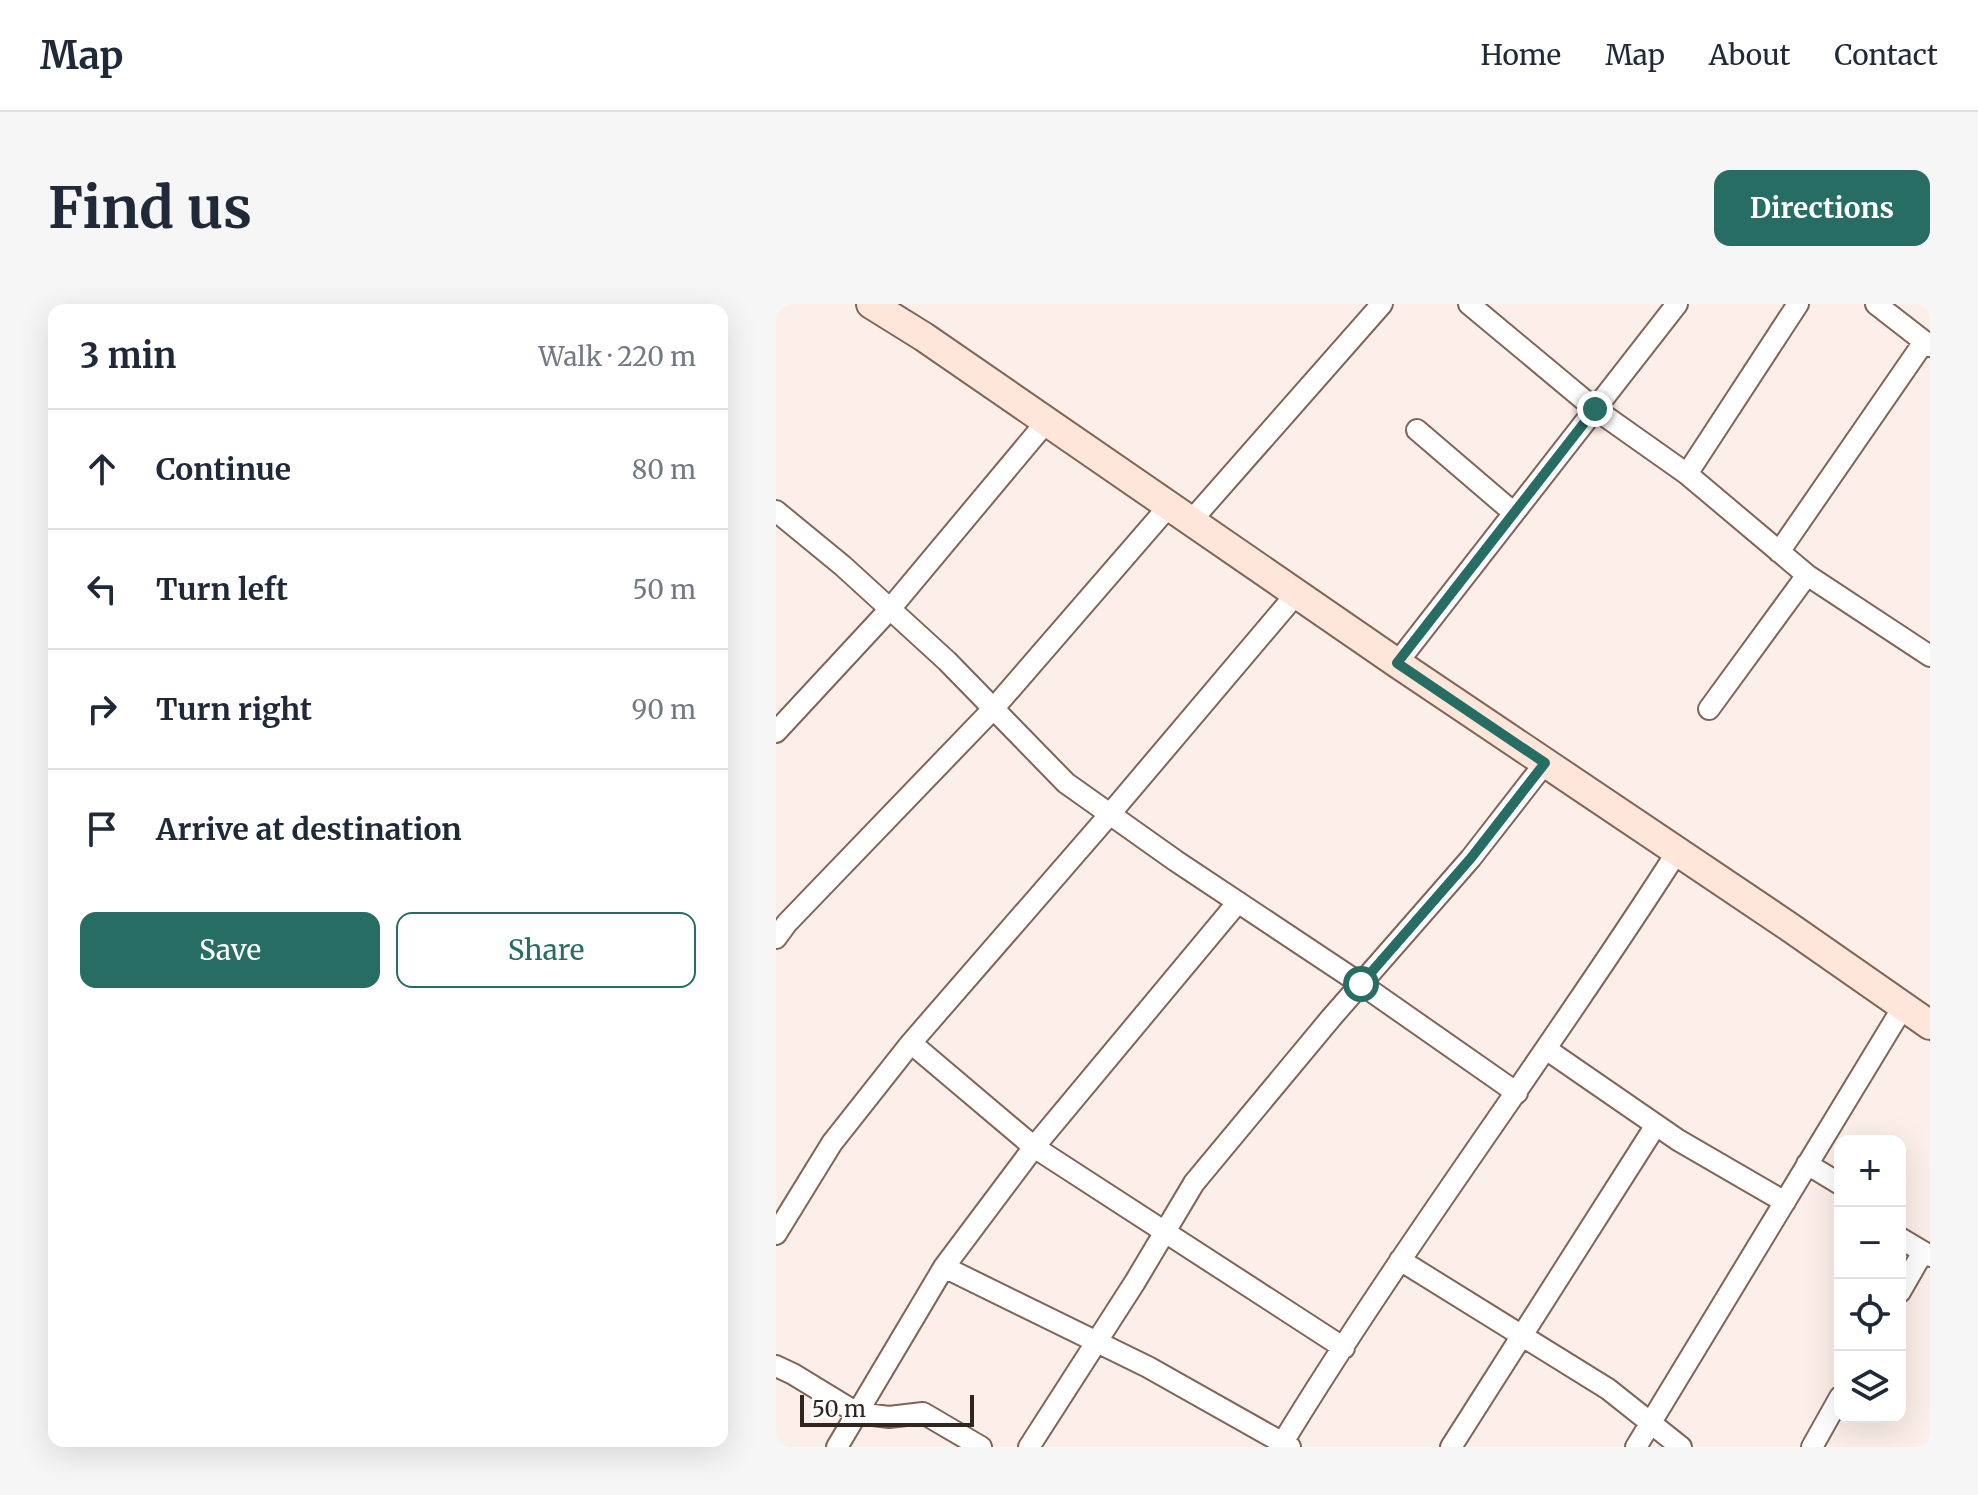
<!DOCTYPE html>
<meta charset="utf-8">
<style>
:root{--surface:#fff;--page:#f6f6f7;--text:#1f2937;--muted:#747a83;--line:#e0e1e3;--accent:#276d63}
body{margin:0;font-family:Merriweather,serif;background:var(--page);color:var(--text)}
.controls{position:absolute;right:24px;bottom:24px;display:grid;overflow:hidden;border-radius:16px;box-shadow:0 8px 32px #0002}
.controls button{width:72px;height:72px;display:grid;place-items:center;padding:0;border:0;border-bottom:2px solid var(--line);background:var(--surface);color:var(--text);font:40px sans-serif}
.scale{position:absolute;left:24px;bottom:20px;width:174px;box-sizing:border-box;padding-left:8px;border:4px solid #31251f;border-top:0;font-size:22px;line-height:28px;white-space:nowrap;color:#31251f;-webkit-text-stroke:6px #fff;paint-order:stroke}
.stop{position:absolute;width:24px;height:24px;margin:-18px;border:6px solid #276d63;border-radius:50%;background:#fff}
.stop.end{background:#276d63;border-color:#fff;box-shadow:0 2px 8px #0008}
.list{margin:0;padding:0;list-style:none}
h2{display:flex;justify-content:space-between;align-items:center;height:104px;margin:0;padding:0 32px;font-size:34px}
h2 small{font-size:26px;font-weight:400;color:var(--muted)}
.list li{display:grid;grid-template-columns:52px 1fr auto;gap:24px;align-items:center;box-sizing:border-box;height:120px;padding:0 32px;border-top:2px solid var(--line)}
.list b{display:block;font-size:30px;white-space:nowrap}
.list em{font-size:26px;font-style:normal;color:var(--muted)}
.actions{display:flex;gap:16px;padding:24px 32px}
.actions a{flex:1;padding:18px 0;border:2px solid var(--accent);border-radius:16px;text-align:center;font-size:28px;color:var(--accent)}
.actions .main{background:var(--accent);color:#fff}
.icon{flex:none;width:44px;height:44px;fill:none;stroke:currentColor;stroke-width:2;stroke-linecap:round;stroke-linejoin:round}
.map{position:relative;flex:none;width:1154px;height:1143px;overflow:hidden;border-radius:16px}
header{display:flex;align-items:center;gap:48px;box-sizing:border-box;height:112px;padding:0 40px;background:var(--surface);border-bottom:2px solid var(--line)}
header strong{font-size:38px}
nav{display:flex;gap:44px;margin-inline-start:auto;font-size:28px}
.intro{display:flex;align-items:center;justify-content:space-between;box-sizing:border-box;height:192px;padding:0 48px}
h1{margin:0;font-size:56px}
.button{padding:20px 36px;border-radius:16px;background:var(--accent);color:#fff;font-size:28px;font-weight:700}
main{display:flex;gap:48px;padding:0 48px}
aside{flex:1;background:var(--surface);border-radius:16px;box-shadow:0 8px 32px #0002}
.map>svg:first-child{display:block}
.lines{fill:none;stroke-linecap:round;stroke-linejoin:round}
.street-casing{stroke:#816457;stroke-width:24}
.secondary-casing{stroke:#816457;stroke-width:32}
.street{stroke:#fff;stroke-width:20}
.secondary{stroke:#fee7da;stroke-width:28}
.route{stroke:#276d63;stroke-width:10}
</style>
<header>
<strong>Map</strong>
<nav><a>Home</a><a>Map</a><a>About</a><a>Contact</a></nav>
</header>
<div class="intro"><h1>Find us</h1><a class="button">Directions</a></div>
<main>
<aside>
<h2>3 min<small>Walk · 220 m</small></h2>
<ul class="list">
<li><svg class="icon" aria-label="ahead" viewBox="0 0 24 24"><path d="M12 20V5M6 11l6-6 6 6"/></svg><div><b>Continue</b></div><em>80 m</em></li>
<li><svg class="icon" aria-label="left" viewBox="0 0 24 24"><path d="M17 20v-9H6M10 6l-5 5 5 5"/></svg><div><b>Turn left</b></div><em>50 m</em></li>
<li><svg class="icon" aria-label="right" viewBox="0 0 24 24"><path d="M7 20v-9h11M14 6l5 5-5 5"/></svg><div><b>Turn right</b></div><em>90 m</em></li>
<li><svg class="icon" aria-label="arrive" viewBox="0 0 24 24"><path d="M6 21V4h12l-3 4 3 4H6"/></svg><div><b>Arrive at destination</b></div></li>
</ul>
<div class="actions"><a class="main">Save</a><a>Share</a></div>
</aside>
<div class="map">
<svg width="1154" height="1143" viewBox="0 0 1154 1143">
<rect width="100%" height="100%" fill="#fcefe9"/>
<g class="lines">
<defs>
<path id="street" d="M693,0L819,105L911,170L1031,271L1154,352
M1100,0L1154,42
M641,126L738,209
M911,170L1022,0
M0,207L67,262L171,357L290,479L400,557L585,680L741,789
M415,217L606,0
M1003,248L1148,38
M621,359L901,0
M933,405L1031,271
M0,428L114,305L271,117
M0,634L11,619L218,404L393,202
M135,739L258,843L568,1044
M770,745L902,836L1009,898
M1031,860L1064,880
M0,930L56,839L135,739L334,510L521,289
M1124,934L1154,952
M624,956L832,1085L905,1143
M168,963L372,1063L514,1143
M1124,988L1147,948
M0,1062L17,1070L81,1109L113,1113L147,1109L205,1143
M61,1143L168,963L258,843L462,598
M253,1143L359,978L418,879L555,714L695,554L769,459
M504,1143C628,939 773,749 901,548
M675,1143L880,821
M860,1143L1127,703
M1036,1143L1064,1093"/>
<path id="secondary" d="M95,0L148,33L621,359L1012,622L1154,721"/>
</defs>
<use href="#street" class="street-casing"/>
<use href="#secondary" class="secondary-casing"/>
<use href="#street" class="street"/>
<use href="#secondary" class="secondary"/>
</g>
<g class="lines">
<path class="route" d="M585,680L695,554L769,459L621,359L819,105"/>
</g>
</svg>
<div class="controls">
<button>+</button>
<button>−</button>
<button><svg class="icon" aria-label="locate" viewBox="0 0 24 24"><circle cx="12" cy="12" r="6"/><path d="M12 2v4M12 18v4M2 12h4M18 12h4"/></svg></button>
<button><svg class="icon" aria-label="layers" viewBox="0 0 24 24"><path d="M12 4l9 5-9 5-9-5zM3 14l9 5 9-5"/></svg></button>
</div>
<div class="scale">50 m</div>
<div class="stop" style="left:585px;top:680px"></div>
<div class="stop end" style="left:819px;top:105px"></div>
</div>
</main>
